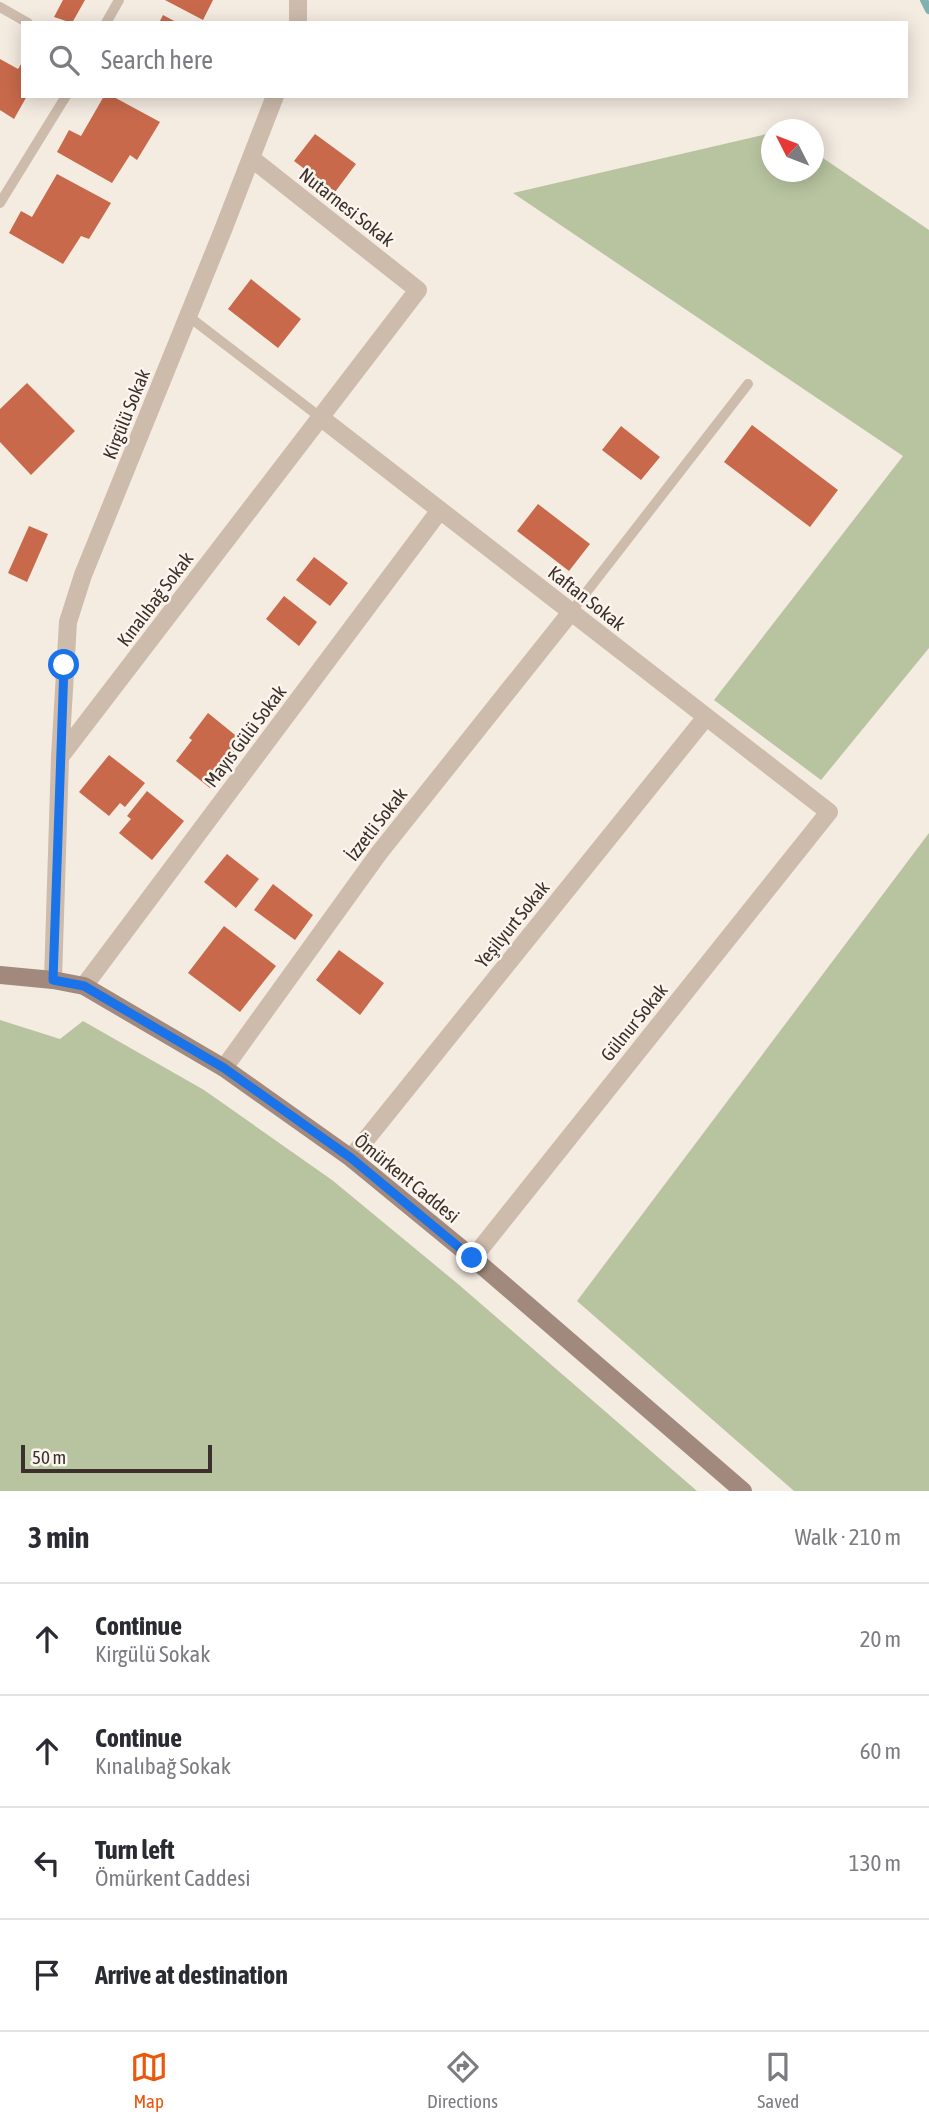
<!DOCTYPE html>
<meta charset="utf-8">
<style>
:root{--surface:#fff;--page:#f2f2f3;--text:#2b2b33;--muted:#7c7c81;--line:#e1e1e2;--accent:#ea580c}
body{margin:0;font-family:"Asap Condensed",sans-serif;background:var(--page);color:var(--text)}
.compass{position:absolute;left:761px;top:119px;width:63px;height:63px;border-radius:50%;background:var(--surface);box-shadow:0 4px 18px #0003;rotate:312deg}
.scale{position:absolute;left:21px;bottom:18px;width:191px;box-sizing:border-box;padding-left:7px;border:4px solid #3b302b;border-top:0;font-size:19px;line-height:24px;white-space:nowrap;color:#3b302b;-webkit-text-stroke:5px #fbf5ee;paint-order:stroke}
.stop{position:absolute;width:21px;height:21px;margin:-16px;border:5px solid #1a73e8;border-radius:50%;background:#fff}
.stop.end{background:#1a73e8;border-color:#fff;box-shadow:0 2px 7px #0008}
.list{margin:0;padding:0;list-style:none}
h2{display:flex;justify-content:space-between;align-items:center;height:91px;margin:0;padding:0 28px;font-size:30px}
h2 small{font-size:23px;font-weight:400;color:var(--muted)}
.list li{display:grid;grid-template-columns:46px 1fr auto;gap:21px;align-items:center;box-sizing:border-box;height:112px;padding:0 28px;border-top:2px solid var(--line)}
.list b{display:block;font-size:26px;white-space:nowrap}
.list p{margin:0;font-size:23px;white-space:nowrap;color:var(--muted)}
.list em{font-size:23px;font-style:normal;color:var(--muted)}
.icon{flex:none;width:38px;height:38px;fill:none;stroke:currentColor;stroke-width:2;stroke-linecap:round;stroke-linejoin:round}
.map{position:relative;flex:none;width:929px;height:1491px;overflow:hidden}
.search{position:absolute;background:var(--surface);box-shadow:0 4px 18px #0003;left:21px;right:21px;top:21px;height:77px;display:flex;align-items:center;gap:18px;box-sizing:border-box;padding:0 24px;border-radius:0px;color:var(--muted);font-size:26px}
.sheet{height:539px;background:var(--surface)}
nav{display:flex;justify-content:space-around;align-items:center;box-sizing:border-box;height:98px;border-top:2px solid var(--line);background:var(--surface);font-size:19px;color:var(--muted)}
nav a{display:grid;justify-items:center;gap:4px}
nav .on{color:var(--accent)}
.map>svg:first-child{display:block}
.green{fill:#b8c4a0}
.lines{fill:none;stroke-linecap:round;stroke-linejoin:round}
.stream{stroke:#7fb0b2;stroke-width:8}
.building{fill:#c8694b}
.lane{stroke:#cdbbac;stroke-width:10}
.street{stroke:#cdbbac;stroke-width:18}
.secondary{stroke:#a18a7d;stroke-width:18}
.route{stroke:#1a73e8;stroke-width:9}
.labels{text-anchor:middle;stroke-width:5;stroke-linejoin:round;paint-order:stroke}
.street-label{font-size:19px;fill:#3b302b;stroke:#fbf5ee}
</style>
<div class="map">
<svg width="929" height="1491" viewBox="0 0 929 1491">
<rect width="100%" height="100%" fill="#f4ebe1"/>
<path class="green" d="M771,133L772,172H814V152L929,230V648L821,780L714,700L903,456L513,193Z
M929,833V1491H794L577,1301Z
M0,1020L60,1039L83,1021L204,1090L332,1180L458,1284L697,1491H0Z"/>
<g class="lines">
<path class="stream" d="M924,0L929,10"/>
</g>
<path class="building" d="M63,0H85L72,23L54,17Z
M165,0H213L203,20Z
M163,15L178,23H159Z
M0,59L18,69L23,61V96H27L14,119L0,110Z
M104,96H112L160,122L137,160L130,155L112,183L57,152L69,130L81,136Z
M315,134L356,164L335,192L294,161Z
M57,174L111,203L89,239L81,236L63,264L9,233L21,211L32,217Z
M251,279L301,319L278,348L228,309Z
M27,383L75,431L31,475L0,442V409Z
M752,425L838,490L810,527L724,462Z
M621,426L660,457L641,480L602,450Z
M538,504L590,544L569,571L517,531Z
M29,526L48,534L27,582L8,573Z
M314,557L348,583L330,606L296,580Z
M284,596L317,622L299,646L266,619Z
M208,713L245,743L210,788L176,761L192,740L189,738Z
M109,755L145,783L125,807L120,803L109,816L79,792Z
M147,791L184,821L152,860L119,833L131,819L127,816Z
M227,854L259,879L236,908L204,882Z
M273,884L313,915L295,940L254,910Z
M224,926L276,966L240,1012L188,973Z
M339,950L384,983L360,1015L316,980Z"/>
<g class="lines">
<path class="lane" d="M0,7L28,23
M106,23L119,0
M0,203L66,96
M188,316L320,417
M571,612L748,384"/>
<path class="street" d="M298,23V0
M320,417L829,812L473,1258
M60,757L68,622L83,575L223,230L275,96
M53,980L60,757L418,290L251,158
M84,986L440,510
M224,1068L379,853L571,612
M351,1158L706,717"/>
<path class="secondary" d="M0,975L53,980L84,986L224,1068L351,1158L473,1258L743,1491"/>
</g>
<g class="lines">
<path class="route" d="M64,665L53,980L84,986L224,1068L351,1158L472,1258"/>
</g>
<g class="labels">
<g class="street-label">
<text transform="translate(347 207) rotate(38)" y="7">Nutarnesi Sokak</text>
<text transform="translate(126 414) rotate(-68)" y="7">Kirgülü Sokak</text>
<text transform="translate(587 598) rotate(38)" y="7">Kaftan Sokak</text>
<text transform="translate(155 599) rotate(-53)" y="7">Kınalıbağ Sokak</text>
<text transform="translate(245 736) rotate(-53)" y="7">Mayıs Gülü Sokak</text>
<text transform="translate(376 824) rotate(-52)" y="7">İzzetli Sokak</text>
<text transform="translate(512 924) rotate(-51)" y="7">Yeşilyurt Sokak</text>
<text transform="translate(634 1022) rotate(-51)" y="7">Gülnur Sokak</text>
<text transform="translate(407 1178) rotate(39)" y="7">Ömürkent Caddesi</text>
</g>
</g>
</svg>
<svg class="compass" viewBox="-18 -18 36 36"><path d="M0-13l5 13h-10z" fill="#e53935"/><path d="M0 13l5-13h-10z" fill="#7c7c81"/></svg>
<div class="scale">50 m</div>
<div class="stop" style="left:64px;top:665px"></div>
<div class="stop end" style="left:472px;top:1258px"></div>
<div class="search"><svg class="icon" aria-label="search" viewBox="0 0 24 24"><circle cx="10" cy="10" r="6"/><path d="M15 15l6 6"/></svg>Search here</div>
</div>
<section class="sheet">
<h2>3 min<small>Walk · 210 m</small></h2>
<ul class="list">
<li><svg class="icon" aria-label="ahead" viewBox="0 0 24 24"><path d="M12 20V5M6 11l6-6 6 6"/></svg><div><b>Continue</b><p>Kirgülü Sokak</p></div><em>20 m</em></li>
<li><svg class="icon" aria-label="ahead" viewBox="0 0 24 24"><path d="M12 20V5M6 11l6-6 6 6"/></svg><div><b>Continue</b><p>Kınalıbağ Sokak</p></div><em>60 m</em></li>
<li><svg class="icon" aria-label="left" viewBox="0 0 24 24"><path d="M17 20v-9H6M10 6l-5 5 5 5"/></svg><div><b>Turn left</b><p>Ömürkent Caddesi</p></div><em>130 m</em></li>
<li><svg class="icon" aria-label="arrive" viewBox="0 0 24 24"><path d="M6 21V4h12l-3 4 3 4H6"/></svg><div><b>Arrive at destination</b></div></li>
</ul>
</section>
<nav>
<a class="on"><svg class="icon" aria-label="map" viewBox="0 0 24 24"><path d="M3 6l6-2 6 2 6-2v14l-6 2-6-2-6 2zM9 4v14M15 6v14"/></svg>Map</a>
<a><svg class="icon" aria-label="directions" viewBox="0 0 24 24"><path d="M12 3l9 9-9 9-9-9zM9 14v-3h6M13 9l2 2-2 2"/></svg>Directions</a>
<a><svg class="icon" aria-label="saved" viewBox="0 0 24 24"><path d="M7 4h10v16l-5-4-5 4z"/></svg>Saved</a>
</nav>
